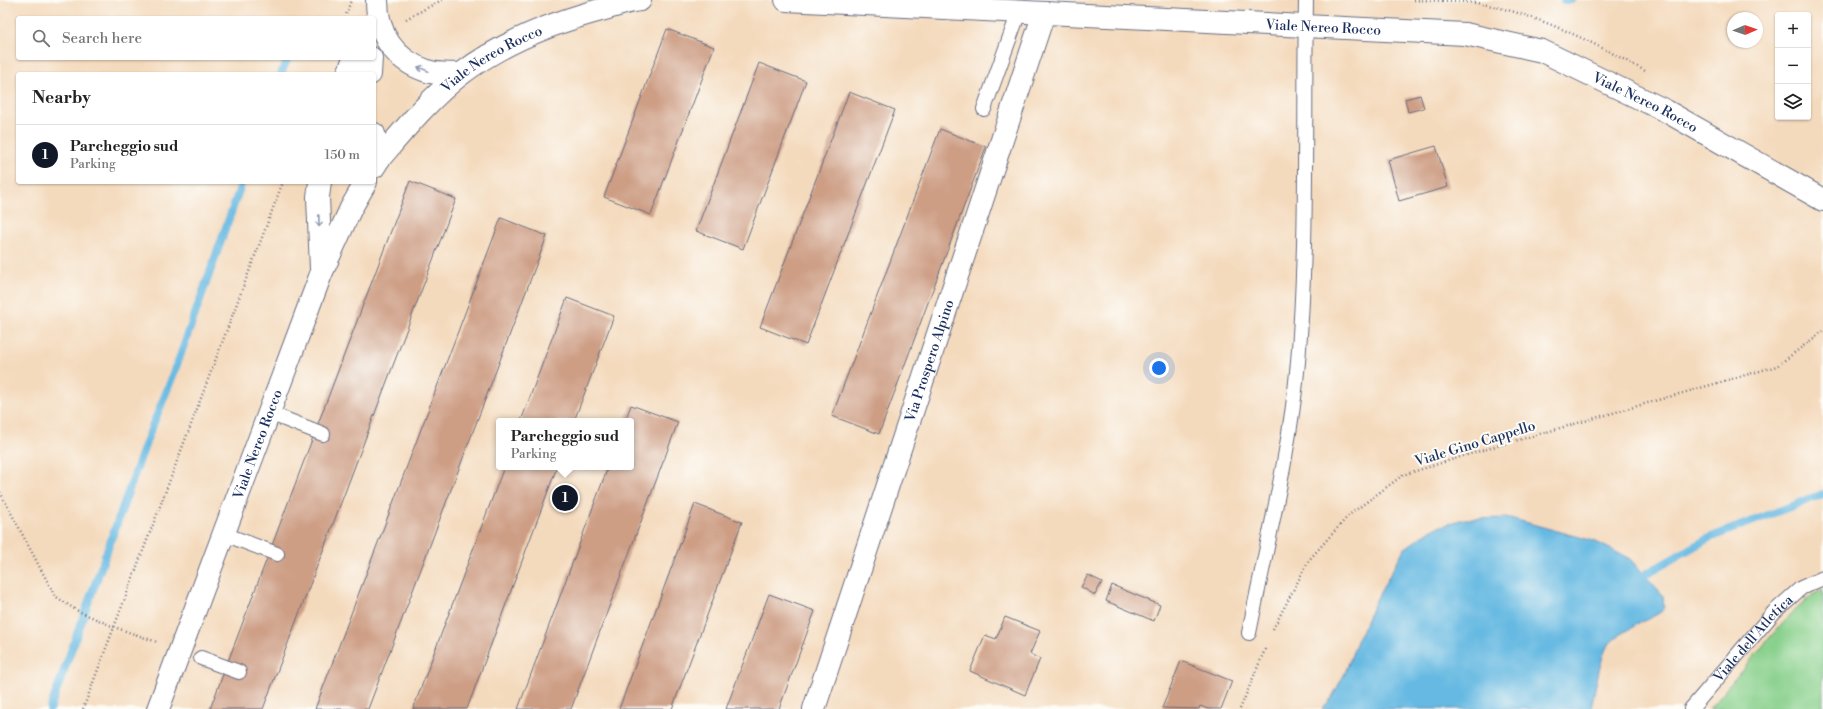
<!DOCTYPE html>
<meta charset="utf-8">
<style>
:root{--surface:#fff;--page:#f2f2f2;--text:#222;--muted:#767676;--line:#e0e0e0;--accent:#111827}
body{margin:0;font-family:"Libre Bodoni",serif;background:var(--page);color:var(--text)}
.controls{position:absolute;right:12px;top:12px;display:grid;overflow:hidden;border-radius:4px;box-shadow:0 1px 3px #0004}
.controls button{width:36px;height:36px;display:grid;place-items:center;padding:0;border:0;border-bottom:1px solid var(--line);background:var(--surface);color:var(--text);font:20px sans-serif}
.compass{position:absolute;left:1727px;top:12px;width:36px;height:36px;border-radius:50%;background:var(--surface);box-shadow:0 1px 3px #0004;rotate:88deg}
.you{position:absolute;left:1159px;top:368px;width:14px;height:14px;margin:-10px;border:3px solid #fff;border-radius:50%;background:#1a73e8;box-shadow:0 0 0 6px #1a73e833}
.badge{display:grid;place-items:center;width:26px;height:26px;border-radius:50%;background:var(--accent);color:#fff;font-size:13px;font-weight:700}
.pin{position:absolute;translate:-50% -50%;border:2px solid #fff;box-shadow:0 1px 4px #0006}
.popup{position:absolute;left:496px;top:418px;width:138px;height:52px;box-sizing:border-box;display:grid;place-content:center;border-radius:4px;background:var(--surface);filter:drop-shadow(0 1px 3px #0005);font-size:13px;white-space:nowrap;color:var(--muted)}
.popup b{font-size:15px;color:var(--text)}
.popup::after{content:'';position:absolute;left:50%;top:100%;margin-left:-8px;border:8px solid transparent;border-top-color:var(--surface)}
.list{margin:0;padding:0;list-style:none}
h2{display:flex;justify-content:space-between;align-items:center;height:52px;margin:0;padding:0 16px;font-size:17px}
h2 small{font-size:13px;font-weight:400;color:var(--muted)}
.list li{display:grid;grid-template-columns:26px 1fr auto;gap:12px;align-items:center;box-sizing:border-box;height:60px;padding:0 16px;border-top:1px solid var(--line)}
.list b{display:block;font-size:15px;white-space:nowrap}
.list p{margin:0;font-size:13px;white-space:nowrap;color:var(--muted)}
.list em{font-size:13px;font-style:normal;color:var(--muted)}
.icon{flex:none;width:22px;height:22px;fill:none;stroke:currentColor;stroke-width:2;stroke-linecap:round;stroke-linejoin:round}
.map{position:relative;flex:none;width:1823px;height:709px;overflow:hidden}
.search{position:absolute;background:var(--surface);box-shadow:0 1px 3px #0004;left:16px;top:16px;width:360px;height:44px;display:flex;align-items:center;gap:10px;box-sizing:border-box;padding:0 14px;border-radius:4px;color:var(--muted);font-size:15px}
.panel{position:absolute;background:var(--surface);box-shadow:0 1px 3px #0004;left:16px;top:72px;width:360px;height:112px;border-radius:4px}
.map>svg:first-child{display:block}
.green{fill:#88d08c;stroke:#528075}
.water{fill:#66b9e2;stroke:#4074a0}
.lines{fill:none;stroke-linecap:round;stroke-linejoin:round}
.stream{stroke:#66b9e2;stroke-width:8}
.building{fill:#cd9d84}
.lane-casing{stroke:#676b7f;stroke-width:16}
.street-casing{stroke:#676b7f;stroke-width:24}
.secondary-casing{stroke:#676b7f;stroke-width:24}
.path{stroke:#676b7f;stroke-width:2.5;stroke-dasharray:1 3;stroke-linecap:butt}
.lane{stroke:#fff;stroke-width:14}
.street{stroke:#fff;stroke-width:22}
.secondary{stroke:#fff;stroke-width:22}
.oneway{stroke:#8d97ae}
.labels{text-anchor:middle;stroke-width:4;stroke-linejoin:round;paint-order:stroke}
.street-label{font-size:14px;fill:#1b2f5e;stroke:#fdfcf7}
</style>
<div class="map">
<svg width="1823" height="709" viewBox="0 0 1823 709">
<rect width="100%" height="100%" fill="#fdfcf7"/>
<filter id="ink" filterUnits="userSpaceOnUse"><feTurbulence type="fractalNoise" baseFrequency=".025" numOctaves="2"/><feDisplacementMap in="SourceGraphic" scale="8" xChannelSelector="R" yChannelSelector="G"/><feConvolveMatrix kernelMatrix="1 2 1 2 8 2 1 2 1" color-interpolation-filters="sRGB"/></filter>
<filter id="wash" filterUnits="userSpaceOnUse"><feTurbulence type="fractalNoise" baseFrequency=".012" numOctaves="4" result="noise"/><feDisplacementMap in="SourceGraphic" scale="16" xChannelSelector="R" yChannelSelector="G"/><feGaussianBlur stdDeviation="0.9" result="paint"/><feColorMatrix in="noise" values="0 0 0 0 0 0 0 0 0 0 0 0 0 0 0 0 0 1.4 0 .05"/><feComposite in="paint" operator="in"/></filter>
<g filter="url(#wash)">
<rect width="100%" height="100%" fill="#f4dabd"/>
<path class="green" d="M1823,589V709H1709L1785,620L1811,596Z"/>
<path class="water" d="M1510,518L1594,541L1630,559L1663,595L1664,610C1646,622 1624,628 1609,644C1602,650 1593,698 1591,709H1321L1331,699L1345,673L1357,641L1376,600L1404,549L1432,529L1464,519Z"/>
<g class="lines">
<path class="stream" d="M1564,0H1571
M281,74L288,58
M1644,575L1709,538L1823,494
M50,709L148,437L174,373L242,182"/>
</g>
<g id="blocks">
<path class="building" d="M667,29L714,47L651,215L604,197Z
M759,63L806,81L743,249L696,231Z
M849,92L895,110L806,345L760,327Z
M1420,95L1424,108L1408,112L1405,99Z
M940,129L986,147L879,434L832,416Z
M1436,146L1448,187L1399,201L1388,160Z
M410,181L456,199L263,709H210Z
M501,218L547,236L368,709H315Z
M567,298L614,316L574,421H521Z
M631,405L678,422L571,709H518L608,467H631V421H625Z
M504,467H557L467,709H413Z
M695,504L742,522L672,709H619Z
M1088,575L1102,582L1095,595L1081,587Z
M1112,585L1160,605L1154,621L1106,601Z
M769,594L815,611L779,709H726Z
M1005,617L1040,631L1030,654L1040,659L1025,695L970,671L985,635L996,639Z
M1181,661L1232,681L1221,709H1208L1200,706L1199,709L1162,708Z"/>
</g>
</g>
<g filter="url(#ink)">
<use href="#blocks" fill-opacity="0" stroke="#676b7f" stroke-width="1"/>
<g class="lines">
<defs>
<g id="lane">
<path d="M984,109L1019,12"/>
<path d="M269,413L323,434"/>
<path d="M224,534L277,554"/>
<path d="M1249,633C1267,543 1290,453 1298,362C1308,241 1304,120 1306,0"/>
<path d="M201,658L239,672"/>
<path id="s1" d="M1691,709L1774,612L1801,588L1823,578"/>
</g>
<g id="street">
<path id="s2" d="M814,709L1044,13"/>
</g>
<g id="secondary">
<path d="M377,0C377,34 394,60 427,71C437,75 451,73 461,74"/>
<path id="s3" d="M786,0L1465,34L1542,51L1666,111L1823,200"/>
<path d="M348,74L354,58"/>
<path d="M370,74L371,58"/>
<path d="M374,134L379,159"/>
<path id="s4" d="M374,167L379,159C404,130 430,98 461,74C503,42 557,21 608,8C618,5 629,1 640,0"/>
<path d="M320,182L318,197L321,269"/>
<path id="s5" d="M158,709L321,274L351,208L366,182"/>
</g>
</defs>
<use href="#lane" class="lane-casing"/>
<use href="#street" class="street-casing"/>
<use href="#secondary" class="secondary-casing"/>
<path class="path" d="M1414,0C1441,1 1470,0 1496,7C1550,20 1598,45 1647,72
M345,18L351,0
M406,19L442,0
M0,492L55,596L76,610L114,627L157,642
M1273,629L1309,560L1349,515L1403,475L1473,453L1777,366L1823,331
M83,709L283,182
M1240,709L1266,647"/>
<use href="#lane" class="lane"/>
<use href="#street" class="street"/>
<use href="#secondary" class="secondary"/>
</g>
<defs><path id="oneway-shaft" d="M-6 0H5M1.5-3L5.5 0L1.5 3" fill="none" stroke-width="1.6" stroke-linecap="round" stroke-linejoin="round"/></defs>
<g class="oneway">
<use href="#oneway-shaft" transform="translate(423 69) rotate(-158)"/>
<use href="#oneway-shaft" transform="translate(319 221) rotate(88)"/>
</g>
</g>
<g class="labels">
<g class="street-label">
<text dy="5" stroke="none"><textPath href="#s3" startOffset="538">Viale Nereo Rocco</textPath></text>
<text dy="5" stroke="none"><textPath href="#s4" startOffset="162">Viale Nereo Rocco</textPath></text>
<text dy="5" stroke="none"><textPath href="#s3" startOffset="874">Viale Nereo Rocco</textPath></text>
<text dy="5" stroke="none"><textPath href="#s2" startOffset="367">Via Prospero Alpino</textPath></text>
<text transform="translate(1475 443) rotate(-17)" y="5">Viale Gino Cappello</text>
<text dy="5" stroke="none"><textPath href="#s5" startOffset="283">Viale Nereo Rocco</textPath></text>
<text dy="5" stroke="none"><textPath href="#s1" startOffset="94">Viale dell'Atletica</textPath></text>
</g>
</g>
</svg>
<div class="controls">
<button>+</button>
<button>−</button>
<button><svg class="icon" aria-label="layers" viewBox="0 0 24 24"><path d="M12 4l9 5-9 5-9-5zM3 14l9 5 9-5"/></svg></button>
</div>
<svg class="compass" viewBox="-18 -18 36 36"><path d="M0-13l5 13h-10z" fill="#e53935"/><path d="M0 13l5-13h-10z" fill="#767676"/></svg>
<div class="you"></div>
<div class="pin badge" style="left:565px;top:498px">1</div>
<div class="popup"><b>Parcheggio sud</b>Parking</div>
<div class="search"><svg class="icon" aria-label="search" viewBox="0 0 24 24"><circle cx="10" cy="10" r="6"/><path d="M15 15l6 6"/></svg>Search here</div>
<section class="panel">
<h2>Nearby<small></small></h2>
<ul class="list">
<li><span class="badge">1</span><div><b>Parcheggio sud</b><p>Parking</p></div><em>150 m</em></li>
</ul>
</section>
</div>
